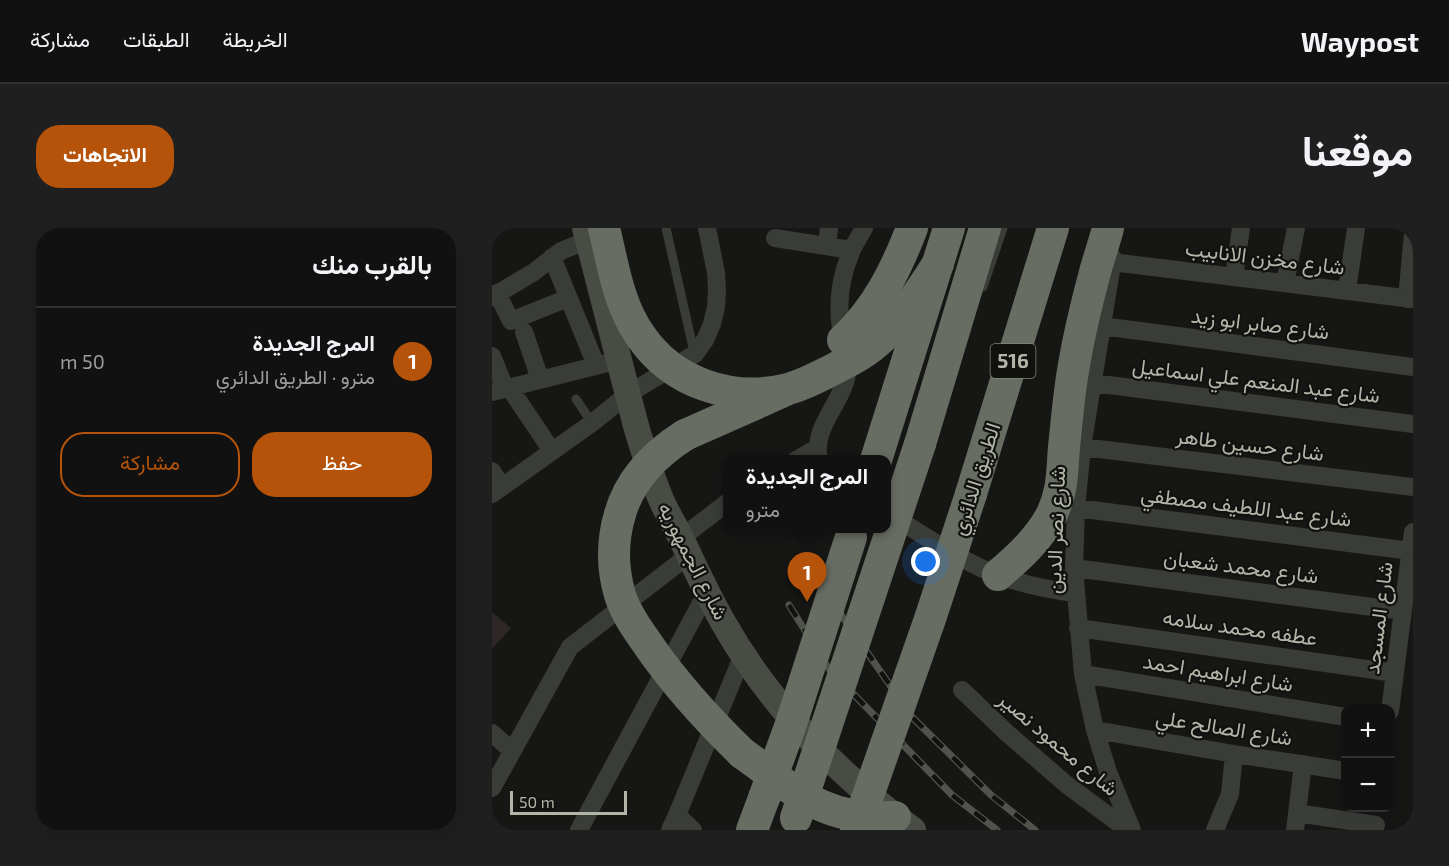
<!DOCTYPE html>
<html lang="ar">
<meta charset="utf-8">
<style>
:root{--surface:#101110;--page:#1e1f1e;--text:#f1f3f6;--muted:#9c9d9f;--line:#303130;--accent:#b45309}
body{margin:0;font-family:"Exo 2",Vazirmatn,sans-serif;background:var(--page);color:var(--text);direction:rtl}
.controls{position:absolute;right:18px;bottom:18px;display:grid;overflow:hidden;border-radius:12px;box-shadow:0 6px 24px #0002}
.controls button{width:54px;height:54px;display:grid;place-items:center;padding:0;border:0;border-bottom:2px solid var(--line);background:var(--surface);color:var(--text);font:30px sans-serif}
.scale{position:absolute;left:18px;bottom:15px;width:117px;box-sizing:border-box;padding-left:6px;border:3px solid #b1b6a8;border-top:0;font-size:16px;line-height:21px;white-space:nowrap;color:#b1b6a8;-webkit-text-stroke:4px #111210;paint-order:stroke}
.you{position:absolute;left:434px;top:334px;width:21px;height:21px;margin:-15px;border:4px solid #fff;border-radius:50%;background:#1a73e8;box-shadow:0 0 0 9px #1a73e833}
.badge{display:grid;place-items:center;width:39px;height:39px;border-radius:50%;background:var(--accent);color:#fff;font-size:20px;font-weight:700}
.pin{position:absolute;translate:-50% -50px;filter:drop-shadow(0 2px 3px #0008)}
.pin::after{content:'';position:absolute;top:32px;width:21px;height:18px;background:inherit;clip-path:polygon(0 0,100% 0,50% 100%)}
.popup{position:absolute;left:231px;top:227px;width:168px;height:78px;box-sizing:border-box;display:grid;place-content:center;border-radius:12px;background:var(--surface);filter:drop-shadow(0 2px 4px #0005);font-size:20px;white-space:nowrap;color:var(--muted)}
.popup b{font-size:22px;color:var(--text)}
.popup::after{content:'';position:absolute;left:50%;top:100%;margin-left:-12px;border:12px solid transparent;border-top-color:var(--surface)}
.list{margin:0;padding:0;list-style:none}
h2{display:flex;justify-content:space-between;align-items:center;height:78px;margin:0;padding:0 24px;font-size:26px}
h2 small{font-size:20px;font-weight:400;color:var(--muted)}
.list li{display:grid;grid-template-columns:39px 1fr auto;gap:18px;align-items:center;box-sizing:border-box;height:108px;padding:0 24px;border-top:2px solid var(--line)}
.list b{display:block;font-size:22px;white-space:nowrap}
.list p{margin:0;font-size:20px;white-space:nowrap;color:var(--muted)}
.list em{font-size:20px;font-style:normal;color:var(--muted)}
.actions{display:flex;gap:12px;padding:18px 24px}
.actions a{flex:1;padding:14px 0;border:2px solid var(--accent);border-radius:24px;text-align:center;font-size:21px;color:var(--accent)}
.actions .main{background:var(--accent);color:#fff}
.map{position:relative;flex:none;width:921px;height:602px;overflow:hidden;direction:ltr;border-radius:24px}
header{display:flex;align-items:center;gap:36px;box-sizing:border-box;height:84px;padding:0 30px;background:var(--surface);border-bottom:2px solid var(--line)}
header strong{font-size:28px}
nav{display:flex;gap:33px;margin-inline-start:auto;font-size:21px}
.intro{display:flex;align-items:center;justify-content:space-between;box-sizing:border-box;height:144px;padding:0 36px}
h1{margin:0;font-size:42px}
.button{padding:15px 27px;border-radius:24px;background:var(--accent);color:#fff;font-size:21px;font-weight:700}
main{display:flex;gap:36px;padding:0 36px}
aside{flex:1;background:var(--surface);border-radius:24px;box-shadow:0 6px 24px #0002}
.map>svg:first-child{display:block}
.green{fill:#2f2628}
.lines{fill:none;stroke-linecap:round;stroke-linejoin:round}
.lane{stroke:#393c37;stroke-width:9}
.street{stroke:#393c37;stroke-width:18}
.secondary{stroke:#484c45;stroke-width:26}
.highway{stroke:#686d63;stroke-width:32}
.rail-casing{stroke:#4f534c;stroke-width:7}
.rail{stroke:#111210;stroke-width:4.5;stroke-dasharray:14;stroke-linecap:butt}
.highway-bridge{stroke:#686d63;stroke-width:32}
.labels{text-anchor:middle;stroke-width:4.5;stroke-linejoin:round;paint-order:stroke}
.shield{fill:#111210;stroke:#81857a;stroke-width:1.5}
.shield-label{font-size:20px;font-weight:bold;fill:#b1b6a8}
.street-label{font-size:21px;fill:#b1b6a8;stroke:#111210}
</style>
<header>
<strong>Waypost</strong>
<nav><a>الخريطة</a><a>الطبقات</a><a>مشاركة</a></nav>
</header>
<div class="intro"><h1>موقعنا</h1><a class="button">الاتجاهات</a></div>
<main>
<div class="map">
<svg width="921" height="602" viewBox="0 0 921 602">
<rect width="100%" height="100%" fill="#161715"/>
<path class="green" d="M0,384L19,400L0,421Z"/>
<g class="lines">
<path class="lane" d="M174,0L202,124
M491,59L511,0
M84,171L100,195"/>
<path class="street" d="M283,10L359,22
M335,18L337,0
M60,29L104,137
M621,30L590,219L584,280L582,340L591,446L603,502L616,544L640,602
M620,34L921,71
M742,49L749,0
M793,55L804,0
M855,63L864,0
M5,65L19,93L76,70
M0,69L42,44L69,23L96,12
M915,71L921,5
M610,98L921,139
M32,104L48,151
M0,128L13,160
M601,155L921,196
M17,159L60,223
M0,164L127,132
M590,219L921,259
M304,232L325,220
M327,232C319,200 350,176 355,146C357,131 351,116 349,101C345,75 349,48 359,24C362,16 368,8 372,0
M0,243L10,259
M0,266L100,195L136,166L203,126L213,112L220,96L224,79L225,61L224,45L215,0
M584,280L919,323
M396,285C426,304 457,325 489,340C519,354 550,361 583,365
M189,310L236,274
M582,340L911,383
M586,400L903,445
M591,446L854,489
M470,462L515,505L575,557L636,602
M898,483L921,304
M603,502L742,526L854,543
M0,505L20,523
M0,560L78,419L197,327
M805,585L884,597
M185,587L251,427
M87,602L215,364
M178,602L185,587L201,602
M723,602L738,566L742,526
M803,602L811,536"/>
<path class="secondary" d="M93,0L144,198C152,225 160,251 171,276C177,288 184,300 190,312C203,340 216,368 231,394C278,478 345,545 421,602"/>
<path class="highway" d="M351,112C384,82 404,42 420,0
M193,207L292,163
M428,216L493,0
M384,232L457,0
M479,266L561,0
M506,347C527,329 547,311 560,286C571,262 570,244 572,219C575,192 577,164 582,137C587,107 594,78 602,48C606,32 612,16 616,0
M250,525C303,563 333,594 403,589
M260,602L272,570"/>
<defs>
<path id="rail" d="M325,352L420,489L499,567L543,602
M297,377L337,441L460,567L505,602"/>
</defs>
<use href="#rail" class="rail-casing"/>
<use href="#rail" class="rail"/>
<path class="highway-bridge" d="M112,0C121,36 126,76 148,107C180,155 240,175 296,161C311,157 324,150 338,143C354,135 370,127 384,115C410,93 427,64 446,36
M193,207C163,226 138,251 128,286C120,313 120,340 128,367C134,386 146,402 157,418C184,457 216,492 250,525
M272,570L299,496L359,309
M304,590L428,216
M364,602L438,391L479,266"/>
</g>
<g class="labels">
<rect class="shield" x="498.5" y="116" width="45" height="34" rx="4.5"/>
<g class="shield-label">
<text x="521" y="140">516</text>
</g>
<g class="street-label">
<text transform="translate(773 30) rotate(7)" y="7">شارع مخزن الانابيب</text>
<text transform="translate(768 96) rotate(7)" y="7">شارع صابر ابو زيد</text>
<text transform="translate(764 153) rotate(7)" y="7">شارع عبد المنعم علي اسماعيل</text>
<text transform="translate(758 217) rotate(7)" y="7">شارع حسين طاهر</text>
<text transform="translate(484 251) rotate(-72)" y="7">الطريق الدائري</text>
<text transform="translate(754 279) rotate(7)" y="7">شارع عبد اللطيف مصطفي</text>
<text transform="translate(564 302) rotate(-88)" y="7">شارع نصر الدين</text>
<text transform="translate(201 333) rotate(63)" y="7">شارع الجمهوريه</text>
<text transform="translate(749 339) rotate(7)" y="7">شارع محمد شعبان</text>
<text transform="translate(887 390) rotate(-83)" y="7">شارع المسجد</text>
<text transform="translate(748 400) rotate(8)" y="7">عطفه محمد سلامه</text>
<text transform="translate(726 445) rotate(9)" y="7">شارع ابراهيم احمد</text>
<text transform="translate(732 500) rotate(9)" y="7">شارع الصالح علي</text>
<text transform="translate(566 516) rotate(40)" y="7">شارع محمود نصير</text>
</g>
</g>
</svg>
<div class="controls">
<button>+</button>
<button>−</button>
</div>
<div class="scale">50 m</div>
<div class="you"></div>
<div class="pin badge" style="left:315px;top:374px">1</div>
<div class="popup"><b>المرج الجديدة</b>مترو</div>
</div>
<aside>
<h2>بالقرب منك<small></small></h2>
<ul class="list">
<li><span class="badge">1</span><div><b>المرج الجديدة</b><p>مترو · الطريق الدائري</p></div><em>50 m</em></li>
</ul>
<div class="actions"><a class="main">حفظ</a><a>مشاركة</a></div>
</aside>
</main>
